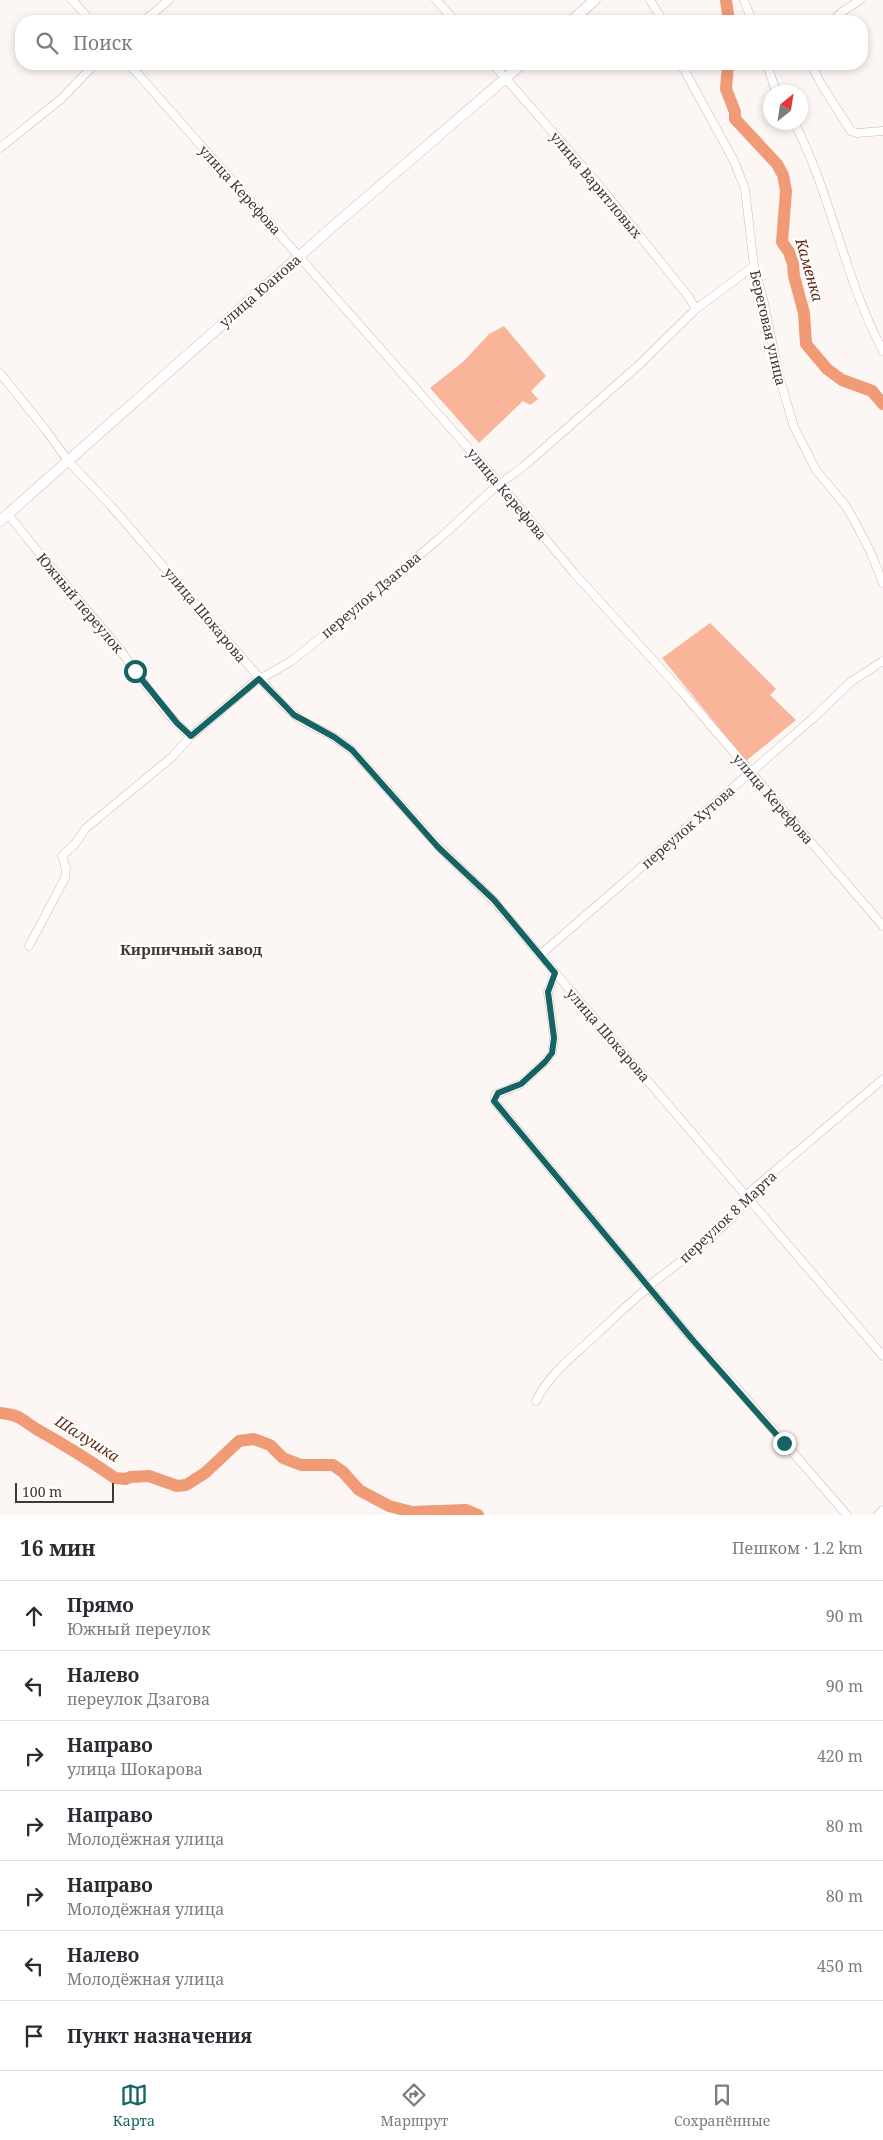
<!DOCTYPE html>
<html lang="ru">
<meta charset="utf-8">
<style>
:root{--surface:#fff;--page:#f2f2f3;--text:#2b2b33;--muted:#7c7c81;--line:#e1e1e2;--accent:#156463}
body{margin:0;font-family:"Noto Serif",serif;background:var(--page);color:var(--text)}
.compass{position:absolute;left:763px;top:85px;width:45px;height:45px;border-radius:50%;background:var(--surface);box-shadow:0 2px 8px #0003;rotate:30deg}
.scale{position:absolute;left:15px;bottom:12px;width:99px;box-sizing:border-box;padding-left:5px;border:2px solid #413733;border-top:0;font-size:14px;line-height:18px;white-space:nowrap;color:#413733;-webkit-text-stroke:4px #fff;paint-order:stroke}
.stop{position:absolute;width:15px;height:15px;margin:-11px;border:4px solid #156463;border-radius:50%;background:#fff}
.stop.end{background:#156463;border-color:#fff;box-shadow:0 1px 5px #0008}
.list{margin:0;padding:0;list-style:none}
h2{display:flex;justify-content:space-between;align-items:center;height:65px;margin:0;padding:0 20px;font-size:21px}
h2 small{font-size:16px;font-weight:400;color:var(--muted)}
.list li{display:grid;grid-template-columns:32px 1fr auto;gap:15px;align-items:center;box-sizing:border-box;height:70px;padding:0 20px;border-top:1px solid var(--line)}
.list b{display:block;font-size:19px;white-space:nowrap}
.list p{margin:0;font-size:16px;white-space:nowrap;color:var(--muted)}
.list em{font-size:16px;font-style:normal;color:var(--muted)}
.icon{flex:none;width:28px;height:28px;fill:none;stroke:currentColor;stroke-width:2;stroke-linecap:round;stroke-linejoin:round}
.map{position:relative;flex:none;width:883px;height:1515px;overflow:hidden}
.search{position:absolute;background:var(--surface);box-shadow:0 2px 8px #0003;left:15px;right:15px;top:15px;height:55px;display:flex;align-items:center;gap:12px;box-sizing:border-box;padding:0 18px;border-radius:20px;color:var(--muted);font-size:19px}
.sheet{height:555px;background:var(--surface)}
nav{display:flex;justify-content:space-around;align-items:center;box-sizing:border-box;height:70px;border-top:1px solid var(--line);background:var(--surface);font-size:14px;color:var(--muted)}
nav a{display:grid;justify-items:center;gap:2px}
nav .on{color:var(--accent)}
.map>svg:first-child{display:block}
.green{fill:#f8b599}
.lines{fill:none;stroke-linecap:round;stroke-linejoin:round}
.river{stroke:#f09a76;stroke-width:12}
.minor-casing{stroke:#d0b7ae;stroke-width:9}
.tertiary-casing{stroke:#d0b7ae;stroke-width:11}
.minor{stroke:#fff;stroke-width:8}
.tertiary{stroke:#fff;stroke-width:10}
.route{stroke:#156463;stroke-width:6}
.labels{text-anchor:middle;stroke-width:4;stroke-linejoin:round;paint-order:stroke}
.street-label{font-size:14px;fill:#413733;stroke:#fff}
.water-label{font-size:15px;font-style:italic;fill:#602910;stroke:#fff}
.neighbourhood-label{font-size:15px;font-weight:bold;fill:#413733;stroke:#fff}
</style>
<div class="map">
<svg width="883" height="1515" viewBox="0 0 883 1515">
<rect width="100%" height="100%" fill="#fcf7f5"/>
<path class="green" d="M504,326L546,376L531,391L538,399L530,405L523,401L479,443L430,388L464,361L489,334Z
M710,623L776,689L770,695L796,720L746,761L662,658Z"/>
<g class="lines">
<path class="river" d="M726,0L729,21
M728,64L726,89L735,112V119L777,164L783,175L786,191L782,242L789,252L793,264L794,276L804,313L806,344L827,369L842,380L872,391L883,404
M0,1413C22,1415 21,1420 38,1430C65,1445 89,1460 115,1478L126,1479L130,1477L149,1476L177,1486L186,1485L205,1473L239,1441L254,1439L270,1445L283,1458L301,1465H333L343,1472L359,1490L389,1506L412,1512L466,1510L478,1515"/>
<defs>
<path id="minor" d="M72,0L91,21
M436,0L455,21
M650,0L663,21
M744,0L752,21
M144,21L169,0
M833,21L842,12L860,0
M129,64L500,484L574,573L682,692L883,926
M493,64L598,184L688,296L696,309
M681,64L734,161L745,189L754,266L764,303L779,376L794,427L816,470L845,505L854,520L870,551L883,583
M767,64L776,92
M811,64L821,84L851,131L857,133L883,131
M794,122C832,196 844,278 883,351
M0,148L61,99L95,64
M0,373L45,429L69,462L111,506L283,705L301,720L334,737L352,750L439,847L494,901L883,1356
M8,514C42,558 78,599 113,641C137,670 162,714 191,736
M29,946L65,878L66,868L62,856L75,844L86,828L172,757L191,736L253,683L290,662L329,631L441,537L493,489L524,466L640,364L696,309L754,266
M540,955L812,719L852,681L883,661
M555,973L548,992L554,1038L552,1053L545,1062L521,1084L495,1095V1102L691,1338L737,1388L847,1515
M536,1401C547,1378 567,1361 586,1344C608,1323 631,1302 654,1282C688,1255 729,1229 751,1191L883,1079
M878,1515L883,1510"/>
<path id="tertiary" d="M571,21L595,0
M0,521L338,222L522,64"/>
</defs>
<use href="#minor" class="minor-casing"/>
<use href="#tertiary" class="tertiary-casing"/>
<use href="#minor" class="minor"/>
<use href="#tertiary" class="tertiary"/>
</g>
<g class="lines">
<path class="route" d="M135,671L177,723L191,736L259,679L294,715L334,737L352,750L438,847L494,900L555,973L548,992L554,1038L552,1053L545,1062L521,1084L498,1093L494,1101L691,1338L784,1443"/>
</g>
<g class="labels">
<g class="street-label">
<text transform="translate(596 185) rotate(50)" y="5">улица Варитловых</text>
<text transform="translate(240 190) rotate(48)" y="5">улица Керефова</text>
<text transform="translate(260 291) rotate(-41)" y="5">улица Юанова</text>
<text transform="translate(768 328) rotate(77)" y="5">Береговая улица</text>
<text transform="translate(507 494) rotate(50)" y="5">улица Керефова</text>
<text transform="translate(371 595) rotate(-40)" y="5">переулок Дзагова</text>
<text transform="translate(80 603) rotate(50)" y="5">Южный переулок</text>
<text transform="translate(205 615) rotate(50)" y="5">улица Шокарова</text>
<text transform="translate(773 799) rotate(49)" y="5">улица Керефова</text>
<text transform="translate(688 827) rotate(-41)" y="5">переулок Хутова</text>
<text transform="translate(608 1035) rotate(49)" y="5">улица Шокарова</text>
<text transform="translate(728 1217) rotate(-43)" y="5">переулок 8 Марта</text>
</g>
<g class="water-label">
<text transform="translate(809 270) rotate(74)" y="5">Каменка</text>
<text transform="translate(87 1439) rotate(32)" y="5">Шалушка</text>
</g>
<g class="neighbourhood-label">
<text x="191" y="955">Кирпичный завод</text>
</g>
</g>
</svg>
<svg class="compass" viewBox="-18 -18 36 36"><path d="M0-13l5 13h-10z" fill="#e53935"/><path d="M0 13l5-13h-10z" fill="#7c7c81"/></svg>
<div class="scale">100 m</div>
<div class="stop" style="left:135px;top:671px"></div>
<div class="stop end" style="left:784px;top:1443px"></div>
<div class="search"><svg class="icon" aria-label="search" viewBox="0 0 24 24"><circle cx="10" cy="10" r="6"/><path d="M15 15l6 6"/></svg>Поиск</div>
</div>
<section class="sheet">
<h2>16 мин<small>Пешком · 1.2 km</small></h2>
<ul class="list">
<li><svg class="icon" aria-label="ahead" viewBox="0 0 24 24"><path d="M12 20V5M6 11l6-6 6 6"/></svg><div><b>Прямо</b><p>Южный переулок</p></div><em>90 m</em></li>
<li><svg class="icon" aria-label="left" viewBox="0 0 24 24"><path d="M17 20v-9H6M10 6l-5 5 5 5"/></svg><div><b>Налево</b><p>переулок Дзагова</p></div><em>90 m</em></li>
<li><svg class="icon" aria-label="right" viewBox="0 0 24 24"><path d="M7 20v-9h11M14 6l5 5-5 5"/></svg><div><b>Направо</b><p>улица Шокарова</p></div><em>420 m</em></li>
<li><svg class="icon" aria-label="right" viewBox="0 0 24 24"><path d="M7 20v-9h11M14 6l5 5-5 5"/></svg><div><b>Направо</b><p>Молодёжная улица</p></div><em>80 m</em></li>
<li><svg class="icon" aria-label="right" viewBox="0 0 24 24"><path d="M7 20v-9h11M14 6l5 5-5 5"/></svg><div><b>Направо</b><p>Молодёжная улица</p></div><em>80 m</em></li>
<li><svg class="icon" aria-label="left" viewBox="0 0 24 24"><path d="M17 20v-9H6M10 6l-5 5 5 5"/></svg><div><b>Налево</b><p>Молодёжная улица</p></div><em>450 m</em></li>
<li><svg class="icon" aria-label="arrive" viewBox="0 0 24 24"><path d="M6 21V4h12l-3 4 3 4H6"/></svg><div><b>Пункт назначения</b></div></li>
</ul>
</section>
<nav>
<a class="on"><svg class="icon" aria-label="map" viewBox="0 0 24 24"><path d="M3 6l6-2 6 2 6-2v14l-6 2-6-2-6 2zM9 4v14M15 6v14"/></svg>Карта</a>
<a><svg class="icon" aria-label="directions" viewBox="0 0 24 24"><path d="M12 3l9 9-9 9-9-9zM9 14v-3h6M13 9l2 2-2 2"/></svg>Маршрут</a>
<a><svg class="icon" aria-label="saved" viewBox="0 0 24 24"><path d="M7 4h10v16l-5-4-5 4z"/></svg>Сохранённые</a>
</nav>
